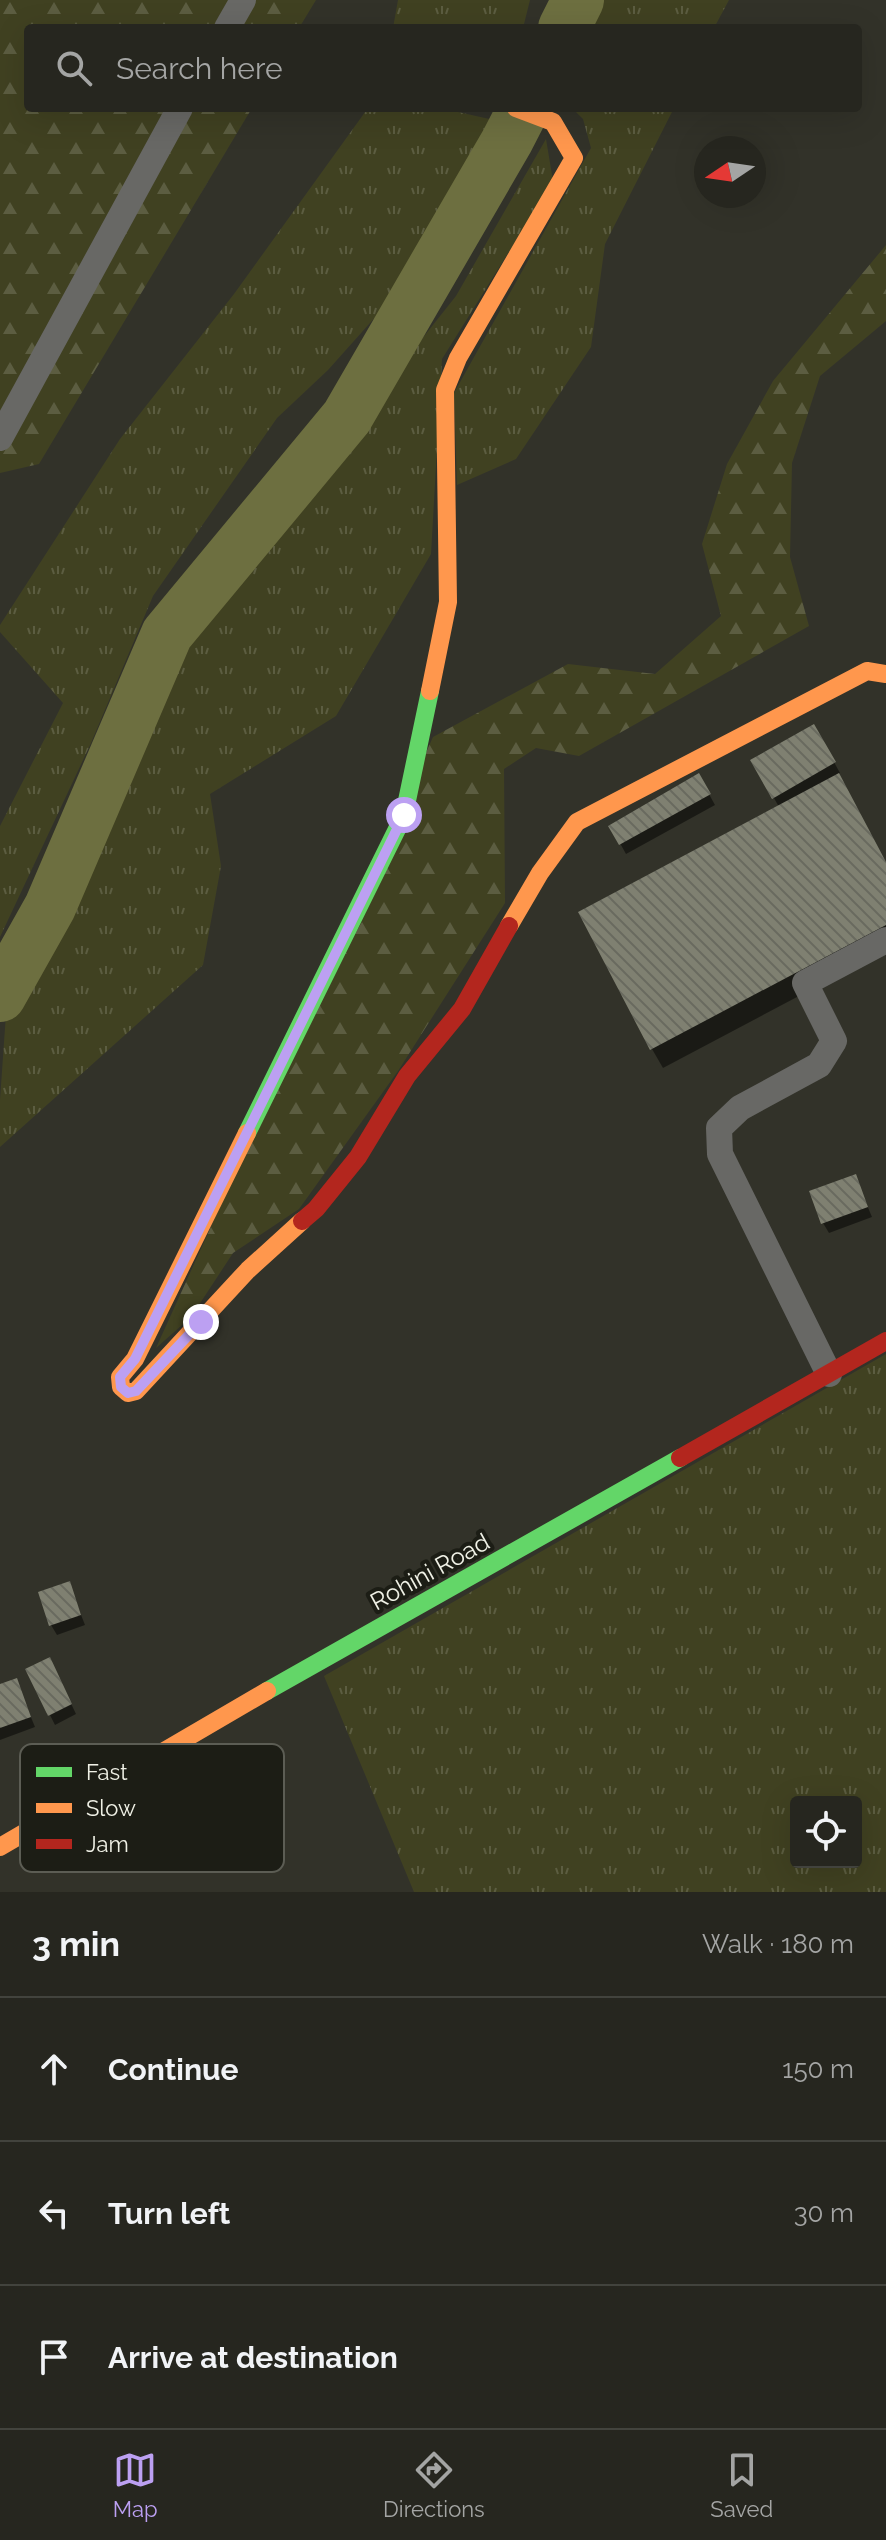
<!DOCTYPE html>
<meta charset="utf-8">
<style>
:root{--surface:#26261f;--page:#32322c;--text:#f1f3f6;--muted:#a4a5a4;--line:#42433d;--accent:#bca0f2}
body{margin:0;font-family:Raleway,sans-serif;background:var(--page);color:var(--text)}
.controls{position:absolute;right:24px;bottom:24px;display:grid;overflow:hidden;border-radius:8px;box-shadow:0 8px 32px #0002}
.controls button{width:72px;height:72px;display:grid;place-items:center;padding:0;border:0;border-bottom:2px solid var(--line);background:var(--surface);color:var(--text);font:40px sans-serif}
.compass{position:absolute;left:694px;top:136px;width:72px;height:72px;border-radius:50%;background:var(--surface);box-shadow:0 8px 32px #0002;rotate:257deg}
.stop{position:absolute;width:24px;height:24px;margin:-18px;border:6px solid #bca0f2;border-radius:50%;background:#fff}
.stop.end{background:#bca0f2;border-color:#fff;box-shadow:0 2px 8px #0008}
.list{margin:0;padding:0;list-style:none}
h2{display:flex;justify-content:space-between;align-items:center;height:104px;margin:0;padding:0 32px;font-size:34px}
h2 small{font-size:26px;font-weight:400;color:var(--muted)}
.list li{display:grid;grid-template-columns:52px 1fr auto;gap:24px;align-items:center;box-sizing:border-box;height:144px;padding:0 32px;border-top:2px solid var(--line)}
.list b{display:block;font-size:30px;white-space:nowrap}
.list em{font-size:26px;font-style:normal;color:var(--muted)}
.icon{flex:none;width:44px;height:44px;fill:none;stroke:currentColor;stroke-width:2;stroke-linecap:round;stroke-linejoin:round}
.map{position:relative;flex:none;width:886px;height:1892px;overflow:hidden}
.search{position:absolute;background:var(--surface);box-shadow:0 8px 32px #0002;left:24px;right:24px;top:24px;height:88px;display:flex;align-items:center;gap:20px;box-sizing:border-box;padding:0 28px;border-radius:8px;color:var(--muted);font-size:30px}
.sheet{height:536px;background:var(--surface)}
nav{display:flex;justify-content:space-around;align-items:center;box-sizing:border-box;height:112px;border-top:2px solid var(--line);background:var(--surface);font-size:22px;color:var(--muted)}
nav a{display:grid;justify-items:center;gap:4px}
nav .on{color:var(--accent)}
.map>svg:first-child{display:block}
.grass{fill:url(#grass-tufts);fill-rule:evenodd}
.forest{fill:url(#forest-firs)}
.shadow{fill:#0007}
.lines{fill:none;stroke-linecap:round;stroke-linejoin:round}
.river{stroke:#6d6f40;stroke-width:52}
.building{fill:url(#building-back-hatch)}
.street{stroke:#686865;stroke-width:26}
.fast{stroke:#63d668;stroke-width:18}
.slow{stroke:#ff974d;stroke-width:18}
.jam{stroke:#b3261e;stroke-width:18}
.route{stroke:#bca0f2;stroke-width:10}
.labels{text-anchor:middle;stroke-width:8;stroke-linejoin:round;paint-order:stroke}
.street-label{font-size:24px;fill:#f0f1e6;stroke:#1c1d15}
.key{fill:#1c1d15;stroke:#5c5d54;stroke-width:2}
.key-label{font-size:22px;fill:#f0f1e6}
</style>
<div class="map">
<svg width="886" height="1892" viewBox="0 0 886 1892">
<defs>
<pattern id="grass-tufts" width="24" height="20" patternUnits="userSpaceOnUse" patternTransform="scale(2)"><rect width="24" height="20" fill="#404121"/><path d="M3 7l-1-3M5 7V3M7 7l1-3M15 17l-1-3M17 17v-4M19 17l1-3" fill="none" stroke="#5c5d41"/></pattern>
<pattern id="forest-firs" width="22" height="20" patternUnits="userSpaceOnUse" patternTransform="scale(2)"><rect width="22" height="20" fill="#404121"/><path d="M5 1l3.5 6h-7zM16 11l3.5 6h-7z" fill="#5c5d41"/></pattern>
<pattern id="building-back-hatch" width="6" height="6" patternUnits="userSpaceOnUse" patternTransform="scale(2)"><rect width="6" height="6" fill="#7f8071"/><path d="M-1 5l2 2M0 0l6 6M5-1l2 2" fill="none" stroke="#696a5f"/></pattern>
</defs>
<rect width="100%" height="100%" fill="#323229"/>
<path class="grass" d="M398,0H530L523,28H393Z
M599,0H729L714,28H588Z
M368,108H440L494,120L395,295L328,370L277,418L153,596L91,743L0,937V826L63,703L0,632V625L120,439L234,294Z
M572,108H674L605,244L591,347L516,459L457,485L454,393L591,148L583,119Z
M546,139L553,181L442,359L431,554L336,716L210,794L221,866L203,965L0,1147V1100L6,1014L68,906L200,617L281,520L359,436L390,379L456,296Z
M886,1354V1892H414L324,1676ZM796,1802H856V1862H796Z"/>
<path class="forest" d="M0,0H316L299,28H28V108H252L39,464L0,473Z
M886,245V321L820,376L792,463L790,557L809,626L579,756L536,748L504,769L505,903L398,1071L299,1209L233,1253L191,1317L156,1348L433,737L568,664L655,674L721,616L702,544L727,464L773,381Z"/>
<path class="shadow" d="M814,726L840,773L837,775L886,867V950L663,1068L652,1049L779,807L753,761Z
M699,776L715,805L626,854L611,827Z
M855,1177L872,1217L829,1233L823,1223Z
M69,1584L85,1625L57,1635L51,1625Z
M55,1670L76,1714L55,1725L50,1715Z
M16,1681L35,1727L0,1740V1686Z"/>
<g class="lines">
<path class="river" d="M564,28L578,0
M0,996L50,907L167,634L347,417L507,141L524,108"/>
</g>
<path class="building" d="M814,724L836,762L772,799L750,760Z
M699,773L711,794L619,845L608,826Z
M839,773L886,862V925L650,1050L578,912Z
M856,1174L868,1207L821,1224L809,1191Z
M70,1581L81,1615L49,1626L38,1592Z
M50,1657L72,1704L48,1716L25,1669Z
M17,1678L31,1717L0,1728V1684Z"/>
<g class="lines">
<path class="street" d="M227,28L243,0
M0,438L180,108
M829,1374L720,1154L719,1128L740,1108L819,1065L834,1041L805,983L886,940"/>
<path class="fast" d="M247,1133L404,815L430,691
M267,1691L680,1458"/>
<path class="slow" d="M430,691L448,602L445,390L458,358L574,158L553,122L516,108
M509,926L540,873L577,822L867,671L886,674
M247,1133L135,1359L120,1377L121,1387L128,1393L136,1391L248,1270L302,1221
M0,1847L267,1691"/>
<path class="jam" d="M302,1221L316,1209L358,1157L407,1076L462,1009L509,926
M680,1458L886,1341"/>
</g>
<g class="lines">
<path class="route" d="M201,1322L136,1391L128,1393L121,1387L120,1377L135,1359L404,815"/>
</g>
<g class="labels">
<g class="street-label">
<text transform="translate(430 1572) rotate(-29)" y="8">Rohini Road</text>
</g>
</g>
<rect x="20" y="1744" width="264" height="128" rx="12" class="key"/>
<rect x="36" y="1767" width="36" height="10" fill="#63d668"/>
<rect x="36" y="1803" width="36" height="10" fill="#ff974d"/>
<rect x="36" y="1839" width="36" height="10" fill="#b3261e"/>
<g class="key-label">
<text x="86" y="1780">Fast</text>
<text x="86" y="1816">Slow</text>
<text x="86" y="1852">Jam</text>
</g>
</svg>
<div class="controls">
<button><svg class="icon" aria-label="locate" viewBox="0 0 24 24"><circle cx="12" cy="12" r="6"/><path d="M12 2v4M12 18v4M2 12h4M18 12h4"/></svg></button>
</div>
<svg class="compass" viewBox="-18 -18 36 36"><path d="M0-13l5 13h-10z" fill="#e53935"/><path d="M0 13l5-13h-10z" fill="#a4a5a4"/></svg>
<div class="stop" style="left:404px;top:815px"></div>
<div class="stop end" style="left:201px;top:1322px"></div>
<div class="search"><svg class="icon" aria-label="search" viewBox="0 0 24 24"><circle cx="10" cy="10" r="6"/><path d="M15 15l6 6"/></svg>Search here</div>
</div>
<section class="sheet">
<h2>3 min<small>Walk · 180 m</small></h2>
<ul class="list">
<li><svg class="icon" aria-label="ahead" viewBox="0 0 24 24"><path d="M12 20V5M6 11l6-6 6 6"/></svg><div><b>Continue</b></div><em>150 m</em></li>
<li><svg class="icon" aria-label="left" viewBox="0 0 24 24"><path d="M17 20v-9H6M10 6l-5 5 5 5"/></svg><div><b>Turn left</b></div><em>30 m</em></li>
<li><svg class="icon" aria-label="arrive" viewBox="0 0 24 24"><path d="M6 21V4h12l-3 4 3 4H6"/></svg><div><b>Arrive at destination</b></div></li>
</ul>
</section>
<nav>
<a class="on"><svg class="icon" aria-label="map" viewBox="0 0 24 24"><path d="M3 6l6-2 6 2 6-2v14l-6 2-6-2-6 2zM9 4v14M15 6v14"/></svg>Map</a>
<a><svg class="icon" aria-label="directions" viewBox="0 0 24 24"><path d="M12 3l9 9-9 9-9-9zM9 14v-3h6M13 9l2 2-2 2"/></svg>Directions</a>
<a><svg class="icon" aria-label="saved" viewBox="0 0 24 24"><path d="M7 4h10v16l-5-4-5 4z"/></svg>Saved</a>
</nav>
